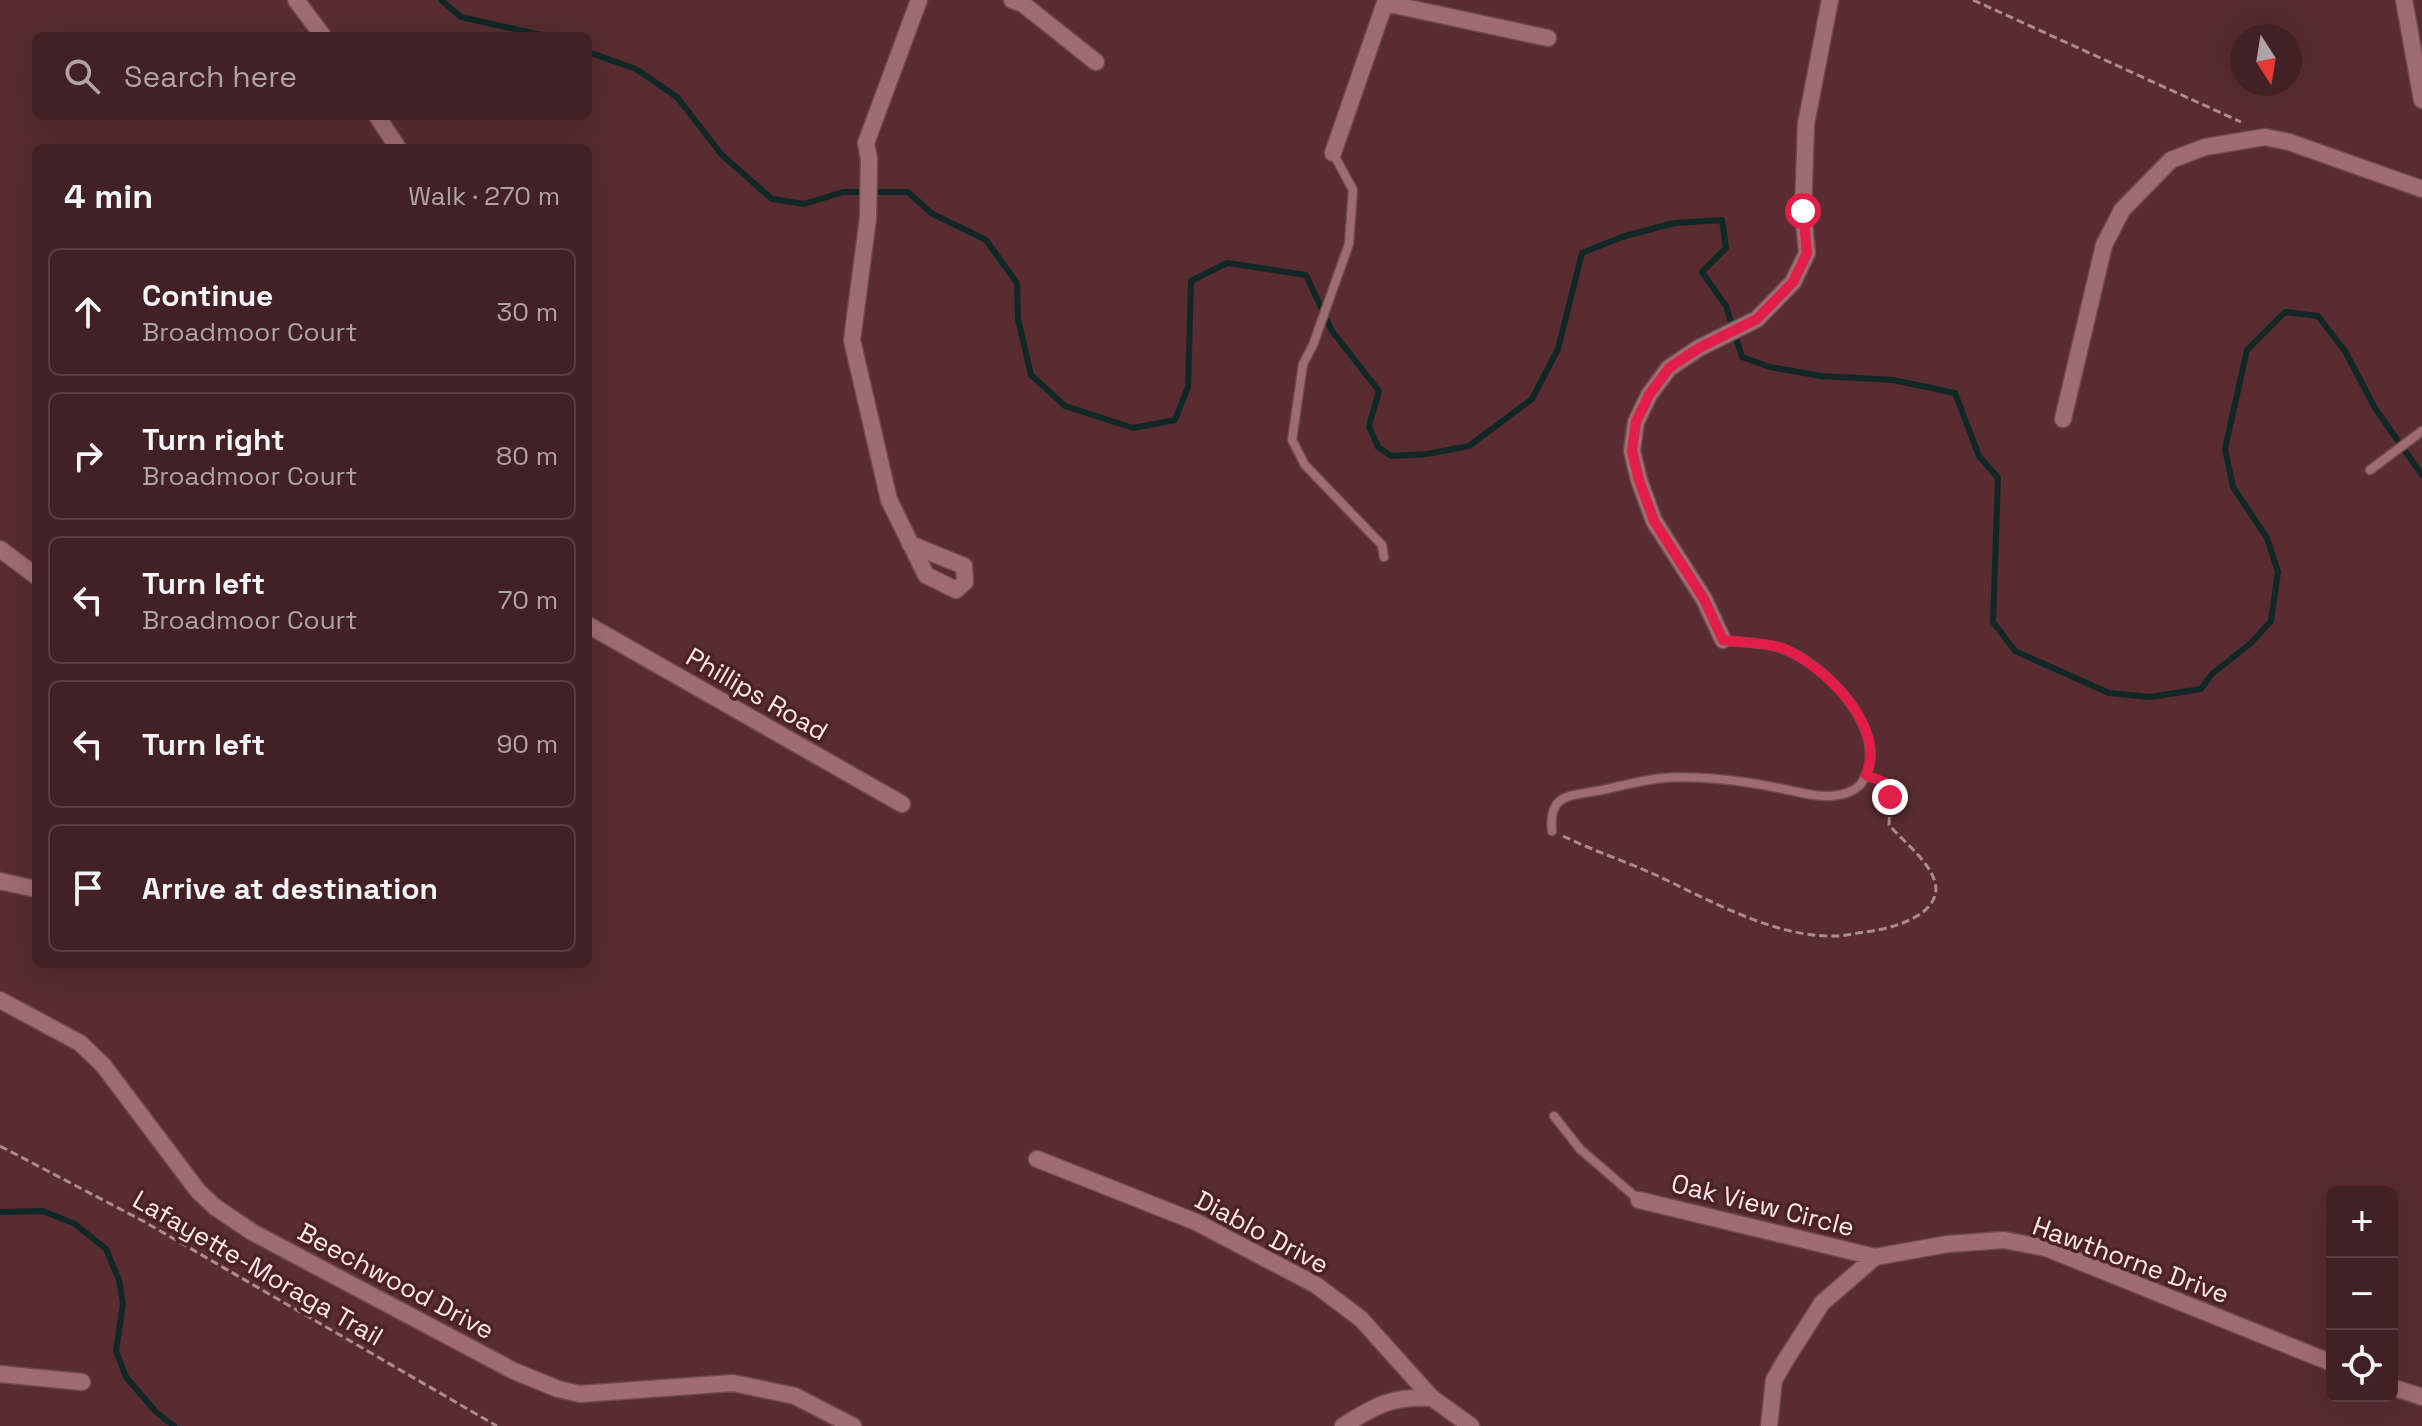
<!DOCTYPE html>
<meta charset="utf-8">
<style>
:root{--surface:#422125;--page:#49292d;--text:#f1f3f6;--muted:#aea3a7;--line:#5a3e42}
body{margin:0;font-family:"Space Grotesk",sans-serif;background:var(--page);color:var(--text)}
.controls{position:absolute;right:24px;bottom:24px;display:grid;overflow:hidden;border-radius:12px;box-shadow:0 8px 32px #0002}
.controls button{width:72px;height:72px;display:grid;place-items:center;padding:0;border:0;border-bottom:2px solid var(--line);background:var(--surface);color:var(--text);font:40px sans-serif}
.compass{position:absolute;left:2230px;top:24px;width:72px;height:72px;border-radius:50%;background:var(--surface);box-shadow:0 8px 32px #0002;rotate:168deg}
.stop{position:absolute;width:24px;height:24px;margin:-18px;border:6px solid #e11d48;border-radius:50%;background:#fff}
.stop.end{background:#e11d48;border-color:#fff;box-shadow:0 2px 8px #0008}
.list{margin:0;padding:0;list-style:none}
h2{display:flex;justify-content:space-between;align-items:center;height:104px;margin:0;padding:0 32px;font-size:34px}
h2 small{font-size:26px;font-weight:400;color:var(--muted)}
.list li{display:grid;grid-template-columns:52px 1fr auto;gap:24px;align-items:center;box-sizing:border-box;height:128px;margin:0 16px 16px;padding:0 16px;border:2px solid var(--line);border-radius:12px}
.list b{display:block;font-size:30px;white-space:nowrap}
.list p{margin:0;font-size:26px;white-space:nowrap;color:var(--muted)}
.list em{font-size:26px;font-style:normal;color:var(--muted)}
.icon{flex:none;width:44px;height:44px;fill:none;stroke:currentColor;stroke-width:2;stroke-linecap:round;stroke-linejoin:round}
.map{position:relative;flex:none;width:2422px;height:1426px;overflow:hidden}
.search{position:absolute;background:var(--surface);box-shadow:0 8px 32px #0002;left:32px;top:32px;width:560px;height:88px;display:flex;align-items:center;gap:20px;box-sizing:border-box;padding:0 28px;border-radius:12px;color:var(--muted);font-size:30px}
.panel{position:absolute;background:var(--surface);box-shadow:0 8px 32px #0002;left:32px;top:144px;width:560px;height:824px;border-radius:12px}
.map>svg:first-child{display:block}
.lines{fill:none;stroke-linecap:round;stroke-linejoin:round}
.stream{stroke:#112726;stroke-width:6}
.service-casing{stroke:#6e4a4f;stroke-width:11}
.minor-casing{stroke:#6e4a4f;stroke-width:19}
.path{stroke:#ac8b8e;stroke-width:3;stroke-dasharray:8 4;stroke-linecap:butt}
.service{stroke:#9f6c71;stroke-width:8}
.minor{stroke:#9f6c71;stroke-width:16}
.route{stroke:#e11d48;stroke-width:10}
.labels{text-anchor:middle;stroke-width:7;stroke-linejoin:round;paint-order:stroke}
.street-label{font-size:26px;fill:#ffe8e9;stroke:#4c2227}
</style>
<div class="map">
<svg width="2422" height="1426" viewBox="0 0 2422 1426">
<rect width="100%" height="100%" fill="#582c31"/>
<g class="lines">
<path class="stream" d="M441,0L461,17L546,36
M588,52L636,69L677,97L722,155L772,199L804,204L843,192H908L931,213L986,240L1017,283L1018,319L1031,375L1065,406L1133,428L1175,420L1188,387L1191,281L1227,263L1306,275L1332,331L1379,391L1369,426L1378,447L1391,456L1427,454L1469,446L1532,399L1558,349L1582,253L1622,237L1674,223L1722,220L1726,248L1702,272L1726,306L1742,357L1770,367L1821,376L1893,380L1955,393L1979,456L1998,478L1993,622L2015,651L2109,693L2150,697L2201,689L2212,674L2251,643L2271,621L2278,572L2267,538L2233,487L2225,449L2247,350L2285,312L2318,316L2345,351L2375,408L2422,475
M0,1212L43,1211L75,1224L106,1249L119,1280L123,1304L116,1351L126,1377L156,1412L174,1426"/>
<defs>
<path id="service" d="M1333,153L1353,190L1349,244L1313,345L1303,364L1292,440L1305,465L1382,545L1384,557
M2370,470L2422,431
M1552,831C1548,795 1568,796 1597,791C1619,787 1641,780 1663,778C1708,775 1758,783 1802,793C1820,797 1846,799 1860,785C1862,784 1864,777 1866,775C1887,728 1824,663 1783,649C1766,642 1742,643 1723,640
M1554,1116L1580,1149L1639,1200"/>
<path id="minor" d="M296,0L323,36
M1012,0L1023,4L1096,62
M2404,0L2422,100
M1385,3L1548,38
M377,116L398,148
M1333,153L1386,0
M2063,419L2104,245L2122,210L2171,160L2205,147L2265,137L2289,142L2422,189
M910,544L964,566L965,582L956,590L926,575L889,500L852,340L868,218L869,159L866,143L919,0
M0,549L36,576
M588,625L902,804
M1723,640L1704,599L1654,521L1639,480L1632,451L1636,422L1649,395L1669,368L1699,348L1757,319L1793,282L1807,253L1803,211L1806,124L1830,0
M0,881L36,889
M0,1000L80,1043L103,1065L198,1191L215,1207L252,1232L514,1371L558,1389L580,1394L733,1383L795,1396L853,1426
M1037,1159L1196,1222L1316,1285L1361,1319L1432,1398L1471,1426
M1639,1200L1875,1257
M0,1374L82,1382
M2392,1387L2422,1397
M1343,1426C1376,1405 1392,1396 1432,1398
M1769,1426L1774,1380L1785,1361L1822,1303L1875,1257L1948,1244L2004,1240L2046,1248L2332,1363"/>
</defs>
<use href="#service" class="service-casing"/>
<use href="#minor" class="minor-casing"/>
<path class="path" d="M1973,0L2241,122
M1563,836C1594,851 1627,862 1658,876C1711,901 1776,938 1836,936C1846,936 1856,933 1866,932C1886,929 1907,924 1923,912C1959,883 1910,849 1889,825L1890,797L1886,783L1879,780
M0,1146L143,1221L497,1426"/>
<use href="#service" class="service"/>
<use href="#minor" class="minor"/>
</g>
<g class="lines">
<path class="route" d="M1803,211L1807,253L1793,282L1757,319L1699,348L1669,368L1649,395L1636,422L1632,451L1639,480L1654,521L1704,599L1723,640C1742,643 1767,642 1785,649C1825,667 1888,727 1866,775L1886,783L1890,797"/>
</g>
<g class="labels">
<g class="street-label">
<text transform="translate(757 694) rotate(30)" y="9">Phillips Road</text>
<text transform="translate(1763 1205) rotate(14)" y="9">Oak View Circle</text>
<text transform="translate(1262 1232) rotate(28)" y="9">Diablo Drive</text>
<text transform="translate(2131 1260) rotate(20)" y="9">Hawthorne Drive</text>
<text transform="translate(258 1268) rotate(30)" y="9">Lafayette-Moraga Trail</text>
<text transform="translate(396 1281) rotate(28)" y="9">Beechwood Drive</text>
</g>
</g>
</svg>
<div class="controls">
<button>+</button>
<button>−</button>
<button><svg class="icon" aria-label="locate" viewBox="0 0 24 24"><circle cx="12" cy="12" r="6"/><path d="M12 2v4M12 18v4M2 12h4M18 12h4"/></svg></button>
</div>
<svg class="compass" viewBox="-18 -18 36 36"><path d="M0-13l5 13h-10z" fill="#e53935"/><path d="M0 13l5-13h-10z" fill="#aea3a7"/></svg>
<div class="stop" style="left:1803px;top:211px"></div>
<div class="stop end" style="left:1890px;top:797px"></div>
<div class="search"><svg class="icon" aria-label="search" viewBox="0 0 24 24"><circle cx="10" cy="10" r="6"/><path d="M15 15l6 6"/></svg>Search here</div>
<section class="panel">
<h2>4 min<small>Walk · 270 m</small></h2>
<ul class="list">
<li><svg class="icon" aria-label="ahead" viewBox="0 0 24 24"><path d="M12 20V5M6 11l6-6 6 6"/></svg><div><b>Continue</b><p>Broadmoor Court</p></div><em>30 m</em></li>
<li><svg class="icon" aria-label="right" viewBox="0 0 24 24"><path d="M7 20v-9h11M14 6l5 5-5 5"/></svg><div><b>Turn right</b><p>Broadmoor Court</p></div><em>80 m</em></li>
<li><svg class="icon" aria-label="left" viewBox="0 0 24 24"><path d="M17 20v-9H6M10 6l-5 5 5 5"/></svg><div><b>Turn left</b><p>Broadmoor Court</p></div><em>70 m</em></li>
<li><svg class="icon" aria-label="left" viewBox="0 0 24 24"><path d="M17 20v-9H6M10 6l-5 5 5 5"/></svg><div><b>Turn left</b></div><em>90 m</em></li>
<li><svg class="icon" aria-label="arrive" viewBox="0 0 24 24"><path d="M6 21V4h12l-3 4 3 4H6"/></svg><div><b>Arrive at destination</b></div></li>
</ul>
</section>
</div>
